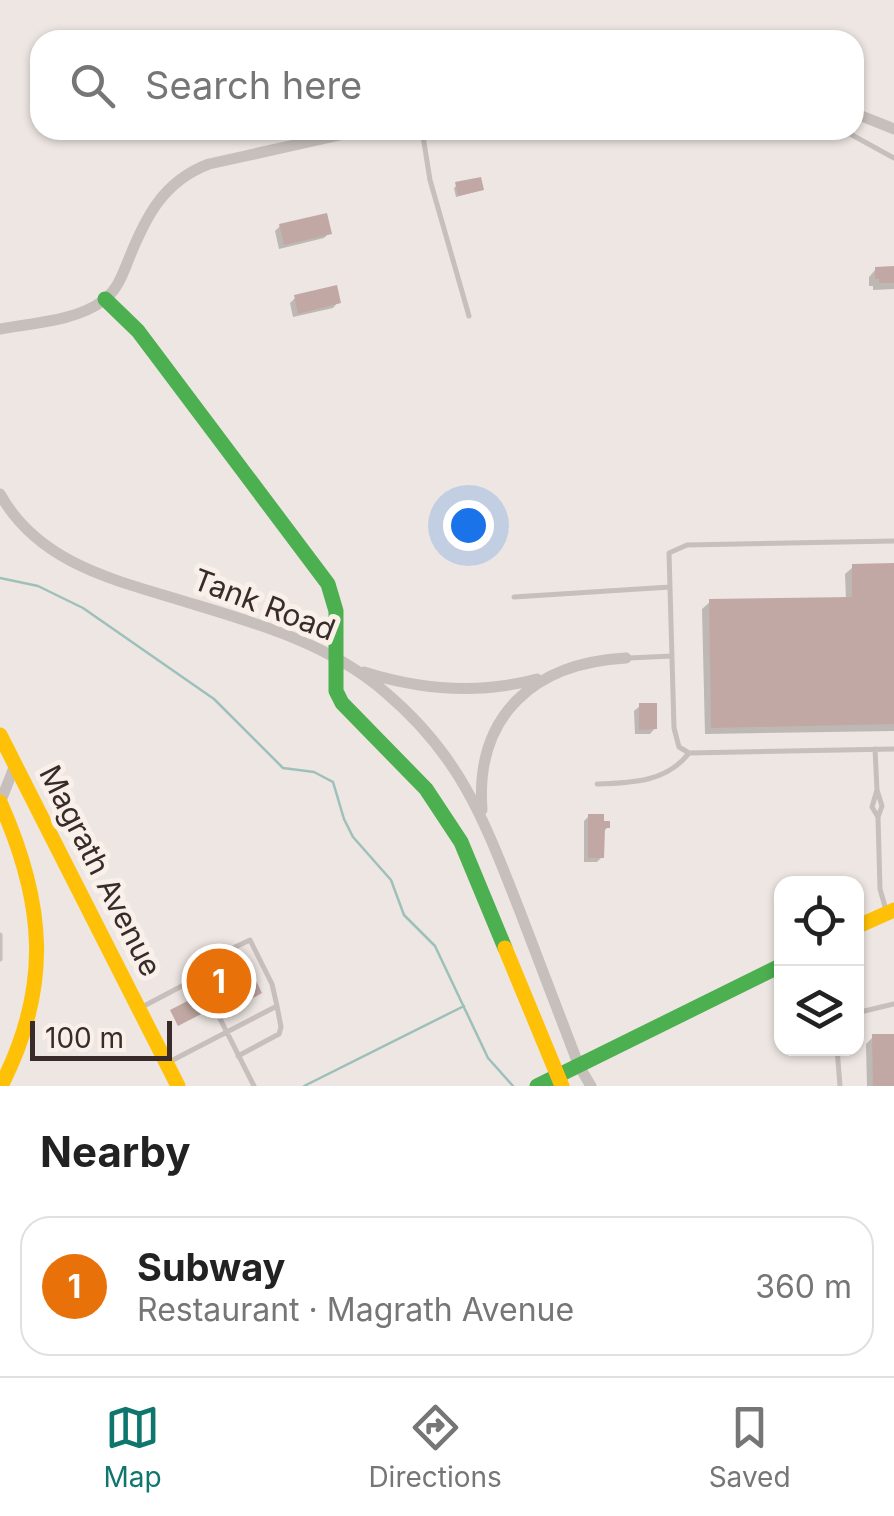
<!DOCTYPE html>
<meta charset="utf-8">
<style>
:root{--surface:#fff;--page:#f2f2f2;--text:#222;--muted:#767676;--line:#e0e0e0;--accent:#0f766e}
body{margin:0;font-family:Inter,sans-serif;background:var(--page);color:var(--text)}
.controls{position:absolute;right:30px;bottom:30px;display:grid;overflow:hidden;border-radius:20px;box-shadow:0 2px 8px #0004}
.controls button{width:90px;height:90px;display:grid;place-items:center;padding:0;border:0;border-bottom:2px solid var(--line);background:var(--surface);color:var(--text);font:50px sans-serif}
.scale{position:absolute;left:30px;bottom:25px;width:142px;box-sizing:border-box;padding-left:10px;border:5px solid #382b29;border-top:0;font-size:28px;line-height:35px;white-space:nowrap;color:#382b29;-webkit-text-stroke:8px #faf0ea;paint-order:stroke}
.you{position:absolute;left:468px;top:525px;width:35px;height:35px;margin:-25px;border:8px solid #fff;border-radius:50%;background:#1a73e8;box-shadow:0 0 0 15px #1a73e833}
.badge{display:grid;place-items:center;width:65px;height:65px;border-radius:50%;background:var(--accent);color:#fff;font-size:32px;font-weight:700}
.pin{position:absolute;translate:-50% -50%;border:5px solid #fff;box-shadow:0 2px 10px #0006}
.list{margin:0;padding:0;list-style:none}
h2{display:flex;justify-content:space-between;align-items:center;height:130px;margin:0;padding:0 40px;font-size:42px}
h2 small{font-size:32px;font-weight:400;color:var(--muted)}
.list li{display:grid;grid-template-columns:65px 1fr auto;gap:30px;align-items:center;box-sizing:border-box;height:140px;margin:0 20px 20px;padding:0 20px;border:2px solid var(--line);border-radius:30px}
.list b{display:block;font-size:38px;white-space:nowrap}
.list p{margin:0;font-size:32px;white-space:nowrap;color:var(--muted)}
.list em{font-size:32px;font-style:normal;color:var(--muted)}
.icon{flex:none;width:55px;height:55px;fill:none;stroke:currentColor;stroke-width:2;stroke-linecap:round;stroke-linejoin:round}
.map{position:relative;flex:none;width:894px;height:1086px;overflow:hidden}
.search{position:absolute;background:var(--surface);box-shadow:0 2px 8px #0004;left:30px;right:30px;top:30px;height:110px;display:flex;align-items:center;gap:25px;box-sizing:border-box;padding:0 35px;border-radius:30px;color:var(--muted);font-size:38px}
.sheet{height:290px;background:var(--surface)}
nav{display:flex;justify-content:space-around;align-items:center;box-sizing:border-box;height:140px;border-top:2px solid var(--line);background:var(--surface);font-size:28px;color:var(--muted)}
nav a{display:grid;justify-items:center;gap:5px}
nav .on{color:var(--accent)}
.map>svg:first-child{display:block}
.shadow{fill:#0003}
.lines{fill:none;stroke-linecap:round;stroke-linejoin:round}
.stream{stroke:#9ec0bb;stroke-width:2.5}
.building{fill:#c1a8a4}
.lane{stroke:#c6bfbb;stroke-width:5}
.street{stroke:#c6bfbb;stroke-width:11}
.fast{stroke:#4caf50;stroke-width:15}
.slow{stroke:#ffc107;stroke-width:15}
.labels{text-anchor:middle;stroke-width:10;stroke-linejoin:round;paint-order:stroke}
.street-label{font-size:30px;fill:#382b29;stroke:#faf0ea}
</style>
<div class="map">
<svg width="894" height="1086" viewBox="0 0 894 1086">
<rect width="100%" height="100%" fill="#ede6e2"/>
<path class="shadow" d="M457,185L482,190L456,197L454,188Z
M280,226L329,233L324,238L279,249L275,231Z
M876,269H894V289L873,290V286H869V277Z
M295,298L338,302L333,308L293,317L290,303Z
M894,566V731L705,734L702,609L710,602L846,599L845,574L853,567Z
M640,706L655,728L650,734H635L634,711Z
M589,816L608,827L602,833V857L597,862H584V821Z
M894,1036V1086H867L866,1044L873,1037Z"/>
<g class="lines">
<path class="stream" d="M0,578L38,586L83,608L214,699L283,768L314,772L333,782L344,819L353,837L391,880L404,915L435,946L488,1058L513,1086
M304,1086L464,1006"/>
</g>
<path class="building" d="M481,177L484,190L458,196L455,182Z
M327,213L332,234L284,245L279,224Z
M894,266V283H879V279H875V267Z
M337,285L341,303L298,314L294,295Z
M894,563V724L711,728L709,599L852,597V564Z
M639,703H657V729L639,730Z
M588,814H604V821H610V828H605L604,858H588Z
M237,964L240,971L249,966L262,993L228,1012L220,1004L210,978Z
M201,994L209,1010L178,1026L170,1010Z
M872,1034H894V1086H873Z"/>
<g class="lines">
<path class="lane" d="M422,130L430,180L469,316
M843,130L894,158
M894,541L687,545L669,553L674,728L679,747L689,753L894,749
M514,597L670,587
M629,658L672,656
M875,749L877,790L872,807L878,817L882,806L877,790
M597,784C632,783 667,782 689,753
M878,817L880,889L886,910
M0,935V959
M142,1007L199,977L254,1086
M856,1013L894,1004
M837,1048L840,1086
M238,1056L279,1034L281,1027L277,1006
M169,1062L277,1006L272,984L250,940L199,964V977"/>
<path class="street" d="M854,113L894,129
M0,329C32,323 77,321 104,300C117,290 122,276 128,261C145,218 163,181 209,164L362,130
M0,494C40,566 120,581 193,604C260,624 331,645 385,692C461,756 484,820 519,909C539,961 559,1013 579,1066L591,1086
M364,672C421,690 478,695 537,679
M0,803L15,765
M482,810C475,715 534,663 626,658"/>
<path class="fast" d="M105,299L138,331L328,584L336,611V691L342,703L426,789L461,842L505,948
M537,1086L782,965"/>
<path class="slow" d="M0,735L178,1086
M0,802C45,903 52,986 1,1086
M856,927L894,910
M505,948L562,1086"/>
</g>
<g class="labels">
<g class="street-label">
<text transform="translate(264 605) rotate(21)" y="10">Tank Road</text>
<text transform="translate(100 871) rotate(63)" y="10">Magrath Avenue</text>
</g>
</g>
</svg>
<div class="controls">
<button><svg class="icon" aria-label="locate" viewBox="0 0 24 24"><circle cx="12" cy="12" r="6"/><path d="M12 2v4M12 18v4M2 12h4M18 12h4"/></svg></button>
<button><svg class="icon" aria-label="layers" viewBox="0 0 24 24"><path d="M12 4l9 5-9 5-9-5zM3 14l9 5 9-5"/></svg></button>
</div>
<div class="scale">100 m</div>
<div class="you"></div>
<div class="pin badge" style="left:219px;top:981px;background:#e8710a">1</div>
<div class="search"><svg class="icon" aria-label="search" viewBox="0 0 24 24"><circle cx="10" cy="10" r="6"/><path d="M15 15l6 6"/></svg>Search here</div>
</div>
<section class="sheet">
<h2>Nearby<small></small></h2>
<ul class="list">
<li><span class="badge" style="background:#e8710a">1</span><div><b>Subway</b><p>Restaurant · Magrath Avenue</p></div><em>360 m</em></li>
</ul>
</section>
<nav>
<a class="on"><svg class="icon" aria-label="map" viewBox="0 0 24 24"><path d="M3 6l6-2 6 2 6-2v14l-6 2-6-2-6 2zM9 4v14M15 6v14"/></svg>Map</a>
<a><svg class="icon" aria-label="directions" viewBox="0 0 24 24"><path d="M12 3l9 9-9 9-9-9zM9 14v-3h6M13 9l2 2-2 2"/></svg>Directions</a>
<a><svg class="icon" aria-label="saved" viewBox="0 0 24 24"><path d="M7 4h10v16l-5-4-5 4z"/></svg>Saved</a>
</nav>
